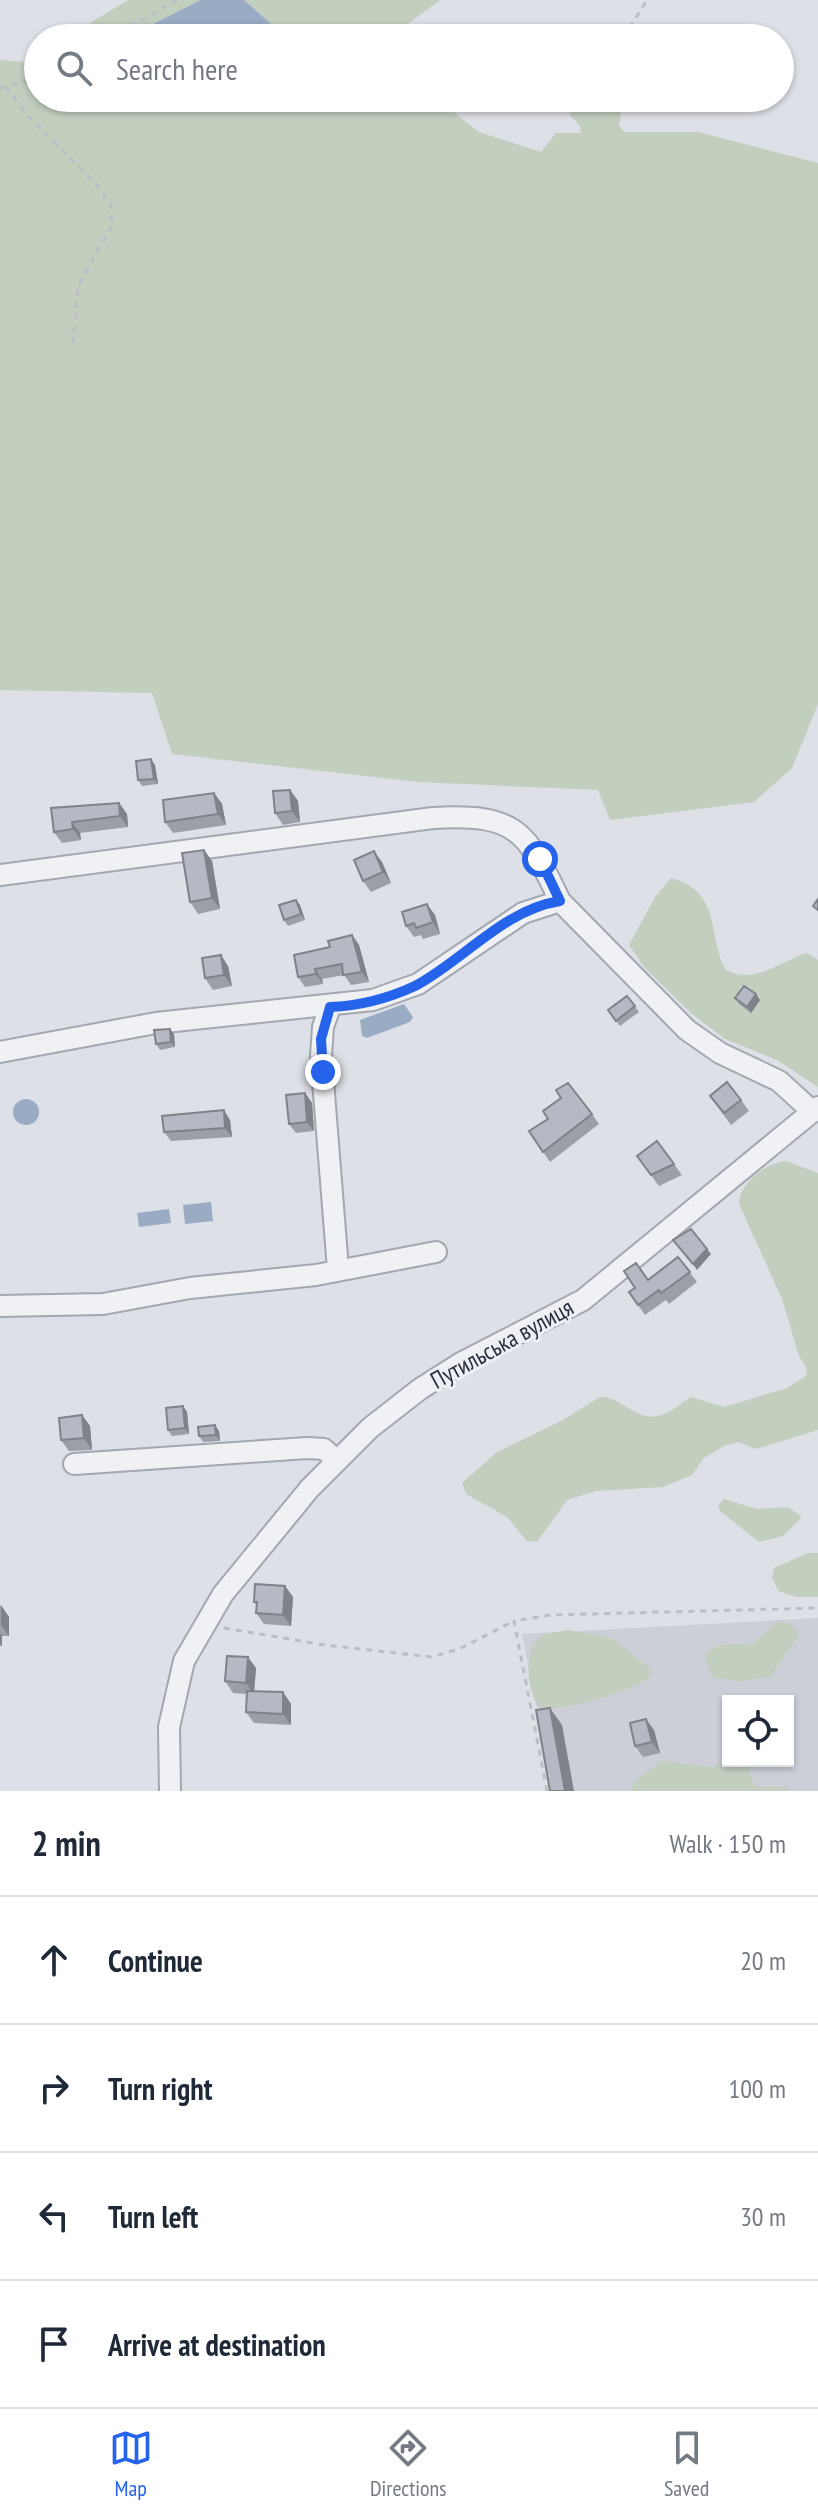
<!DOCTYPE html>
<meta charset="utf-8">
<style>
:root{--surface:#fff;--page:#f2f2f3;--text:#1f2937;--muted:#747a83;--line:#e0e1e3;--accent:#2563eb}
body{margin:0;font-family:"PT Sans Narrow",sans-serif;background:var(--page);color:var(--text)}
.controls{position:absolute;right:24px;bottom:24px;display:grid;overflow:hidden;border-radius:0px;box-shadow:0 2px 6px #0004}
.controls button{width:72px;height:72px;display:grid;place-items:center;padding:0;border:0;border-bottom:2px solid var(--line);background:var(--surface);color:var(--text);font:40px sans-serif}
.stop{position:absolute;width:24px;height:24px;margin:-18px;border:6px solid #2563eb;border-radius:50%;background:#fff}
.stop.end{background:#2563eb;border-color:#fff;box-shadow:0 2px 8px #0008}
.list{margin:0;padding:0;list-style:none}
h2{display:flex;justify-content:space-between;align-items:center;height:104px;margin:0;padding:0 32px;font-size:34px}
h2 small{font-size:26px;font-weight:400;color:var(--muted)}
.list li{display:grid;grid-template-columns:52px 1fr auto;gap:24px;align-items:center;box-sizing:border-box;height:128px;padding:0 32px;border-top:2px solid var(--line)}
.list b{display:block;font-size:30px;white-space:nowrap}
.list em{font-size:26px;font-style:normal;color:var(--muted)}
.icon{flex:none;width:44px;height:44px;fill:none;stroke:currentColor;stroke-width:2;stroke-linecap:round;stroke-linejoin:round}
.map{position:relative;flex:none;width:818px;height:1791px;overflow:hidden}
.search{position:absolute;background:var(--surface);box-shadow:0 2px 6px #0004;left:24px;right:24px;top:24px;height:88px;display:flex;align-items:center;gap:20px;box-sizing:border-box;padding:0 28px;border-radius:44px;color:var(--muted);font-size:30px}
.sheet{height:616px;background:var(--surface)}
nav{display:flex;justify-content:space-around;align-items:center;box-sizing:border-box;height:112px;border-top:2px solid var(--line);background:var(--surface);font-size:22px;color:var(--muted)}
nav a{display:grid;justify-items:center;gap:4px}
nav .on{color:var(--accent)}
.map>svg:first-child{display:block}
.built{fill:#cccfd8;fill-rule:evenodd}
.green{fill:#c2cfbf}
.water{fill:#9aacc4}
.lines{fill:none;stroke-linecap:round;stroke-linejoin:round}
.minor-casing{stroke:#a3a7b0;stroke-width:24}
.path{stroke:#bcbec5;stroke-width:3;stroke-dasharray:6 6;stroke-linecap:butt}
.minor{stroke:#f0f1f5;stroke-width:20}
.wall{fill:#9c9fa8}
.shaded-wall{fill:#7f8288}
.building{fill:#b5b9c3;stroke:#7f8288;stroke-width:2}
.route{stroke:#2563eb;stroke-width:10}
.labels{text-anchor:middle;stroke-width:6;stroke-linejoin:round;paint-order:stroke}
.street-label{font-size:24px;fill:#282e3c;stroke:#edeff4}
</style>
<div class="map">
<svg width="818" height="1791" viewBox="0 0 818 1791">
<rect width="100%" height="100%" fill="#dde0e6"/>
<path class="built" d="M818,1618V1791H553L522,1634ZM728,1701H788V1761H728Z"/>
<path class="green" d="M128,0H201L138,38H65Z
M244,0H440L389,38H287Z
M38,54V98H436L479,132L541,152L556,133H581L580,126L569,114L571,108L586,107L593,98H624L619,125L624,132H698L818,163V704L792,768L754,802L610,820L598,790L418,782L172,754L152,693L0,690V60L24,62Z
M671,878C723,892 707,937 726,970C754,985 778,963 806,953L818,960V1087L777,1060L725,1039L692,1014L644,967L629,945L655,897Z
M786,1161L818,1173V1430L756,1449L738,1442L724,1446L704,1458L692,1475L663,1487L596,1491L567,1500L537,1542L527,1541L507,1517L466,1494L462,1483L497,1452L563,1420L600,1397C624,1397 637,1425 664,1414C674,1410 682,1402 691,1397L724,1407L787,1388L806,1376L807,1369L799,1356L782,1299L739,1204C739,1183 766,1163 786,1161Z
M724,1499L757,1509L788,1507L802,1517L783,1536L759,1542L720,1511L718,1506Z
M808,1553H818V1597H796L778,1591L772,1577L774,1568Z
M778,1621L791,1624L799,1635L771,1676L740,1682L713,1677L705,1658L708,1651L720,1645L754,1643Z
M568,1630L611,1638L649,1667L651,1676C634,1691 560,1714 539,1706C527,1693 524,1653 537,1640C545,1632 558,1632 568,1630Z
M728,1757V1761H752L749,1772L755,1787H785L791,1791H631L632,1784L661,1761L713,1767Z"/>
<path class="water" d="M201,0H244L287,38H138L151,25Z
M404,1004L413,1017L410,1022L367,1038L362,1036L360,1020Z
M13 1112a13 13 0 1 1 26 0a13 13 0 1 1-26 0Z
M211,1202L213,1221L185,1224L183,1205Z
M169,1209L171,1223L139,1227L137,1213Z"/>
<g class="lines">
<defs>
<path id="minor" d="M0,875L433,818C516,813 527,831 560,901
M330,1007L323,1027L321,1056L338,1269
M0,1052L156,1023L373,1000L418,984L523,913L560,901L687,1030L720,1053L779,1081L813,1112
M0,1306L103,1304L190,1288L316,1275L436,1252
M74,1464L307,1448L324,1449L336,1460
M170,1791L169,1727L184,1661L223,1594L310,1488L370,1428L420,1389L461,1363L583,1300L818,1107"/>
</defs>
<use href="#minor" class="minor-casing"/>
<path class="path" d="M109,38L177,0
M623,38L647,0
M6,87L26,114L97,185L112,207L111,227L78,286L73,346
M0,88L38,78
M224,1628L325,1645L432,1657L459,1649L514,1621
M547,1791L514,1621L550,1615L818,1608"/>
<use href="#minor" class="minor"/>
</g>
<path class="wall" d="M155,765L158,784L142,786L138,780Z
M290,790L298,801L300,822L283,825L275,813Z
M214,793L222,804L226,825L173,833L165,822Z
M119,803L127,814L128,827L80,833L81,840L62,843L54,832L51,808Z
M204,850L212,861L220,909L198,914L190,902Z
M382,862L391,883L371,892L363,881Z
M296,900L300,905L305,920L288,926L284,920Z
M435,915L440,934L423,939L421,935L414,937L406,926Z
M352,935L359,945L369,982L351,985L344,975L322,979L323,984L305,987L298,977L330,947Z
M228,966L232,986L213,990L205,978Z
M627,996L639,1012L620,1026L608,1010Z
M735,998L760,1000L751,1013L739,1004Z
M174,1034L175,1047L160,1050L156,1044Z
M305,1093L312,1103L314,1131L296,1133L289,1124Z
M710,1096L741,1100L749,1111L731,1125Z
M592,1114L599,1124L550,1162L529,1131Z
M230,1120L232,1137L171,1141L164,1132Z
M657,1141L682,1175L659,1186L637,1156Z
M678,1257L697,1282L669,1304L666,1300L645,1315L629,1292L648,1280Z
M183,1406L187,1412L189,1434L172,1436L168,1430Z
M82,1415L90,1426L92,1450L69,1451L61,1440Z
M219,1431L220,1441L203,1442L199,1436Z
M285,1586L293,1597L291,1626L264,1624L256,1613L257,1606L254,1602Z
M0,1605L9,1617V1636H2V1646H0Z
M256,1668L254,1691L283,1692L291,1704V1725L254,1723L246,1712L247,1694L233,1693L225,1681Z
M654,1730L660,1753L643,1757L635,1746Z"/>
<path class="shaded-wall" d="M151,759L155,765L158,784L154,779Z
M290,790L298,801L300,822L292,811Z
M214,793L222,804L226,825L218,814Z
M119,803L127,814L128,827L120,816Z
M72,822L80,833L81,840L73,829Z
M204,850L212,861L220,909L212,898Z
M374,851L382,862L391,883L383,872Z
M296,900L300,905L305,920L301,914Z
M427,904L435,915L440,934L433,922Z
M352,935L359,945L369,982L362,972Z
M221,955L228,966L232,986L224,975Z
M315,969L322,979L323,984L316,974Z
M756,994L760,1000L751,1013L747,1007Z
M170,1029L174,1034L175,1047L171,1042Z
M305,1093L312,1103L314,1131L307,1122Z
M224,1110L230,1120L232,1137L225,1128Z
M707,1249L711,1254L697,1270L693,1264Z
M183,1406L187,1412L189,1434L185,1428Z
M82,1415L90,1426L92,1450L84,1438Z
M215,1425L219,1431L220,1441L216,1435Z
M285,1586L293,1597L291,1626L283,1615Z
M1,1605L9,1617V1636L1,1625Z
M0,1633L2,1636V1646L0,1643Z
M248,1657L256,1668L254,1694L246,1683Z
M283,1692L291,1704V1725L283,1714Z
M550,1708L562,1725L574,1791H565Z
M646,1719L654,1730L660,1753L652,1742Z"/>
<path class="building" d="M151,759L154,779L138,780L136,761Z
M290,790L292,811L275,813L273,791Z
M214,793L218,814L165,822L163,800Z
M119,803L120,816L72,822L73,829L54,832L51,808Z
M204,850L212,898L190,902L182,853Z
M374,851L383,872L363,881L354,860Z
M818,899V910L813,906Z
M296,900L301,914L284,920L279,905Z
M427,904L433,922L416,928L414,923L406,926L402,912Z
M352,935L362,972L343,975L342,964L315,969L316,974L298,977L294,955L330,947L328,941Z
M221,955L224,975L205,978L202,958Z
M744,986L756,994L747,1007L735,998Z
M627,996L635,1006L616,1021L608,1010Z
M170,1029L171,1042L156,1044L154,1030Z
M727,1082L741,1100L724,1113L710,1096Z
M568,1083L592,1114L543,1152L529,1131L548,1119L543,1111L561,1098L556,1090Z
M305,1093L307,1122L289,1124L286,1095Z
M224,1110L225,1128L164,1132L162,1116Z
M657,1141L674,1164L651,1175L637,1156Z
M691,1229L707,1249L693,1264L673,1240Z
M678,1257L690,1272L661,1293L659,1290L638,1305L629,1292L635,1288L624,1271L636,1263L648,1280Z
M183,1406L185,1428L168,1430L166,1408Z
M82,1415L84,1438L61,1440L59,1418Z
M215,1425L216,1435L199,1436L198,1427Z
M255,1584L285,1586L283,1615L256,1613L257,1602H254Z
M227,1656L248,1657L246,1683L225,1681Z
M247,1691L283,1692V1714L246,1712Z
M550,1708L565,1791H550L536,1710Z
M646,1719L652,1742L635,1746L630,1723Z"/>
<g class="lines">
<path class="route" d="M323,1072L321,1039L330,1007C358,1006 389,998 415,986C464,960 503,910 560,901L540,859"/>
</g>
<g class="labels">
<g class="street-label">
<text transform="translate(502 1344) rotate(-29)" y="8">Путильська вулиця</text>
</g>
</g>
</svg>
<div class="controls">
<button><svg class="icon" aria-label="locate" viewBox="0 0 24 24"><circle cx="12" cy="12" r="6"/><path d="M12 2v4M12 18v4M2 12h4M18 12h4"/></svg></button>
</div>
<div class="stop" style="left:540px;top:859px"></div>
<div class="stop end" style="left:323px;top:1072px"></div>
<div class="search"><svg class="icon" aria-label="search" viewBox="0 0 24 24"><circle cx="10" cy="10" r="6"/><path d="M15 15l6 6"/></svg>Search here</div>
</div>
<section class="sheet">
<h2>2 min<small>Walk · 150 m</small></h2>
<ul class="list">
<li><svg class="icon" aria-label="ahead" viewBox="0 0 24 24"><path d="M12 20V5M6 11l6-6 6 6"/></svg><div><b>Continue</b></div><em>20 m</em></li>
<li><svg class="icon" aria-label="right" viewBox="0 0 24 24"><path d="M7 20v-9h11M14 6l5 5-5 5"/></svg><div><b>Turn right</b></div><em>100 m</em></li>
<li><svg class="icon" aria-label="left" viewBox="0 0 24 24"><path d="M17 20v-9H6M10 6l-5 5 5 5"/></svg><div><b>Turn left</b></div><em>30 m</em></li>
<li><svg class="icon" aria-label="arrive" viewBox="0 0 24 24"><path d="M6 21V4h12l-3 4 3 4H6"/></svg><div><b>Arrive at destination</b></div></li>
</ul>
</section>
<nav>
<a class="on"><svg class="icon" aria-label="map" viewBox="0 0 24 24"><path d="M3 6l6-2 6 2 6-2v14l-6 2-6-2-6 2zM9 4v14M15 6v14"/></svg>Map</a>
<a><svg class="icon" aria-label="directions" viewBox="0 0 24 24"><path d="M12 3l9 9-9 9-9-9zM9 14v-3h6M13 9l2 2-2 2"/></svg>Directions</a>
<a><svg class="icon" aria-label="saved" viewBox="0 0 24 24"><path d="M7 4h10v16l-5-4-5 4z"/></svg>Saved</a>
</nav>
